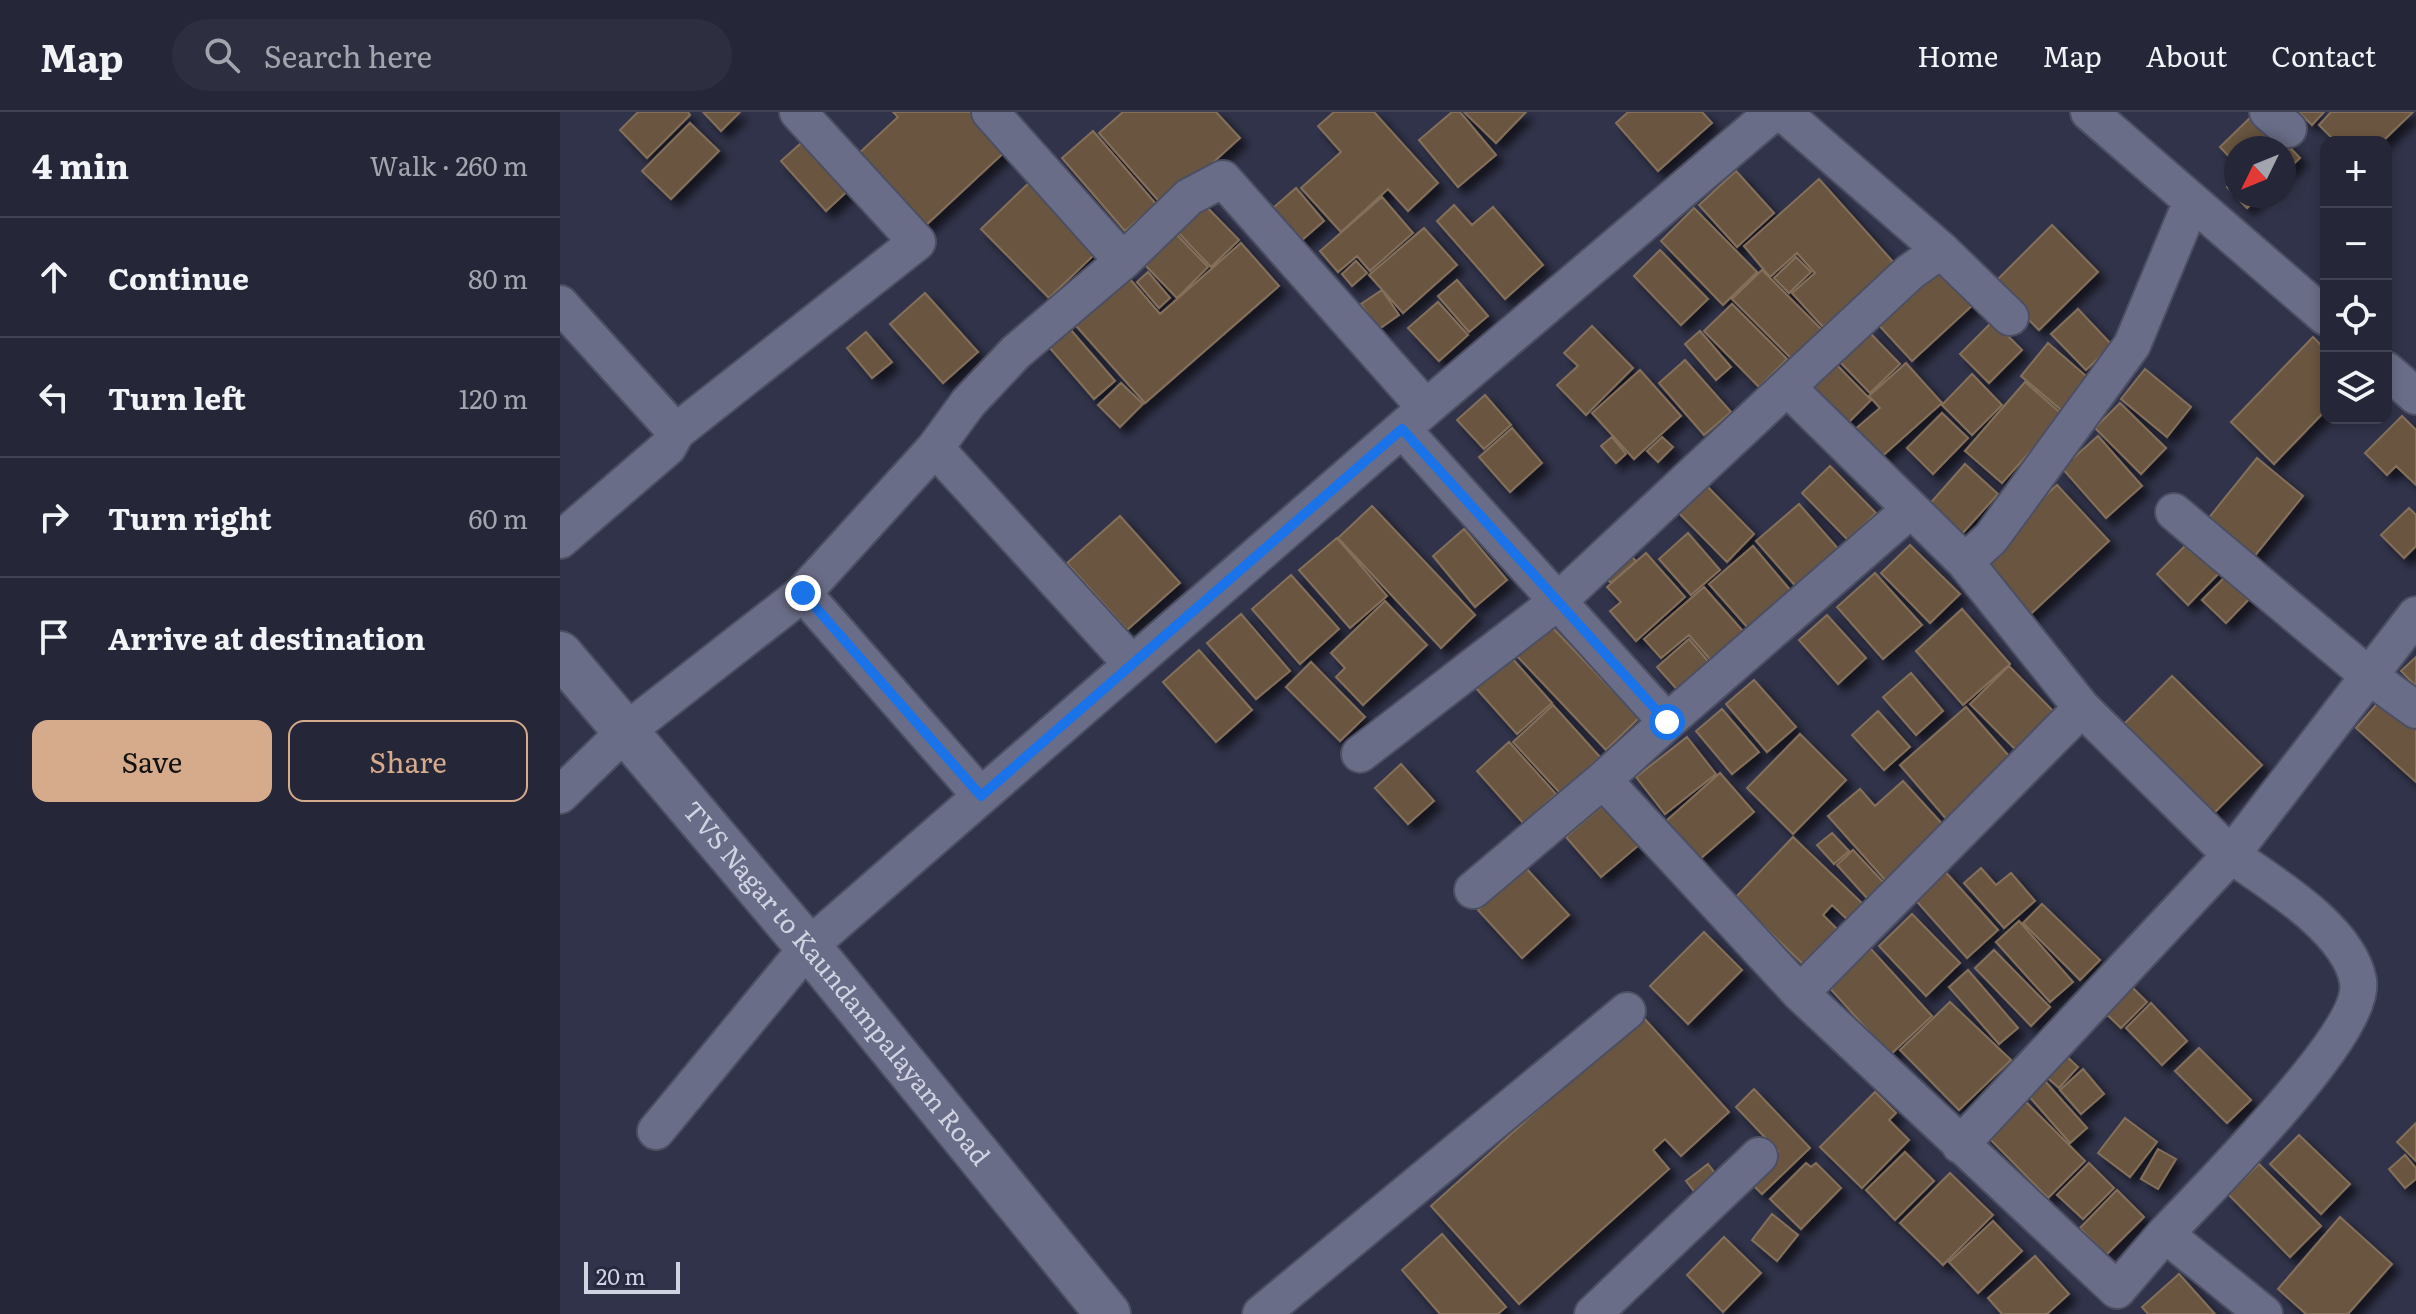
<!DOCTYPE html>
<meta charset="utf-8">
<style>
:root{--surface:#252638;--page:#2d2e40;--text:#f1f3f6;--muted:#a3a5ae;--line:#424353;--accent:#d6ab8b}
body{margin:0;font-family:Literata,serif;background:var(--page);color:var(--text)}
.controls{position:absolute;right:24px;top:24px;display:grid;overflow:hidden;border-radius:16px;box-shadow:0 4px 12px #0003}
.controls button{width:72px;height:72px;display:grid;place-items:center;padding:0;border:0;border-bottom:2px solid var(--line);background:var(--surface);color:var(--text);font:40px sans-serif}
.compass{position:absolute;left:1664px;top:24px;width:72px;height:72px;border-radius:50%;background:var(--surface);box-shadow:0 4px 12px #0003;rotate:227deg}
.scale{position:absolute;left:24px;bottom:20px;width:96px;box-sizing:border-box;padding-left:8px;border:4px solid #d0d3e1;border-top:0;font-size:22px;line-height:28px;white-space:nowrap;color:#d0d3e1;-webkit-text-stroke:6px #272940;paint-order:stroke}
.stop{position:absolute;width:24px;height:24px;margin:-18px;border:6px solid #1a73e8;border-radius:50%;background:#fff}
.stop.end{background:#1a73e8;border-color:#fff;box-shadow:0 2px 8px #0008}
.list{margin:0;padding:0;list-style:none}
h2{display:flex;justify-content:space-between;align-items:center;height:104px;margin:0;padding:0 32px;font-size:34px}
h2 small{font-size:26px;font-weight:400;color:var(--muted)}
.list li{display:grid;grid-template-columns:52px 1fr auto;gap:24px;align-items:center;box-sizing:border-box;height:120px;padding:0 32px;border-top:2px solid var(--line)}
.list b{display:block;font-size:30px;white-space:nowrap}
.list em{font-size:26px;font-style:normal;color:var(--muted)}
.actions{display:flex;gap:16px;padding:24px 32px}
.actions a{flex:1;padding:18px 0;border:2px solid var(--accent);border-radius:16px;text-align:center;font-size:28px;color:var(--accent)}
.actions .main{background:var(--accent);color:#111}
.icon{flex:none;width:44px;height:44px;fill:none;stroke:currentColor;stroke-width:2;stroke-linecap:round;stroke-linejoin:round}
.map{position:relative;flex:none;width:1856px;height:1202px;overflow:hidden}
header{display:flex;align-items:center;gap:48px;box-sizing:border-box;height:112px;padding:0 40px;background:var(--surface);border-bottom:2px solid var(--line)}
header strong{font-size:38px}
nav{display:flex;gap:44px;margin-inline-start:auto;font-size:28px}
.search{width:560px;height:72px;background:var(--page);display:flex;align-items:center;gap:20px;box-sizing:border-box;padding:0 28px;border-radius:44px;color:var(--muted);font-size:30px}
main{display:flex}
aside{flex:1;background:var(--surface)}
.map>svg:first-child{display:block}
.building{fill:#695540;stroke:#84705a;stroke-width:2;filter:url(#shadow)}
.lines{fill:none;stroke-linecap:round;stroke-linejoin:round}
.minor-casing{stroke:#4c4f62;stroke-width:40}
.tertiary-casing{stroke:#4c4f62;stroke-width:48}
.minor{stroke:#6a6d87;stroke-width:36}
.tertiary{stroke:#6a6d87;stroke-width:44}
.route{stroke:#1a73e8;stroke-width:10}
.labels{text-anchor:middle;stroke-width:6;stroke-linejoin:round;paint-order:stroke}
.street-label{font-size:26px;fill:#d0d3e1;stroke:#272940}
</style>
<header>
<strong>Map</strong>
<div class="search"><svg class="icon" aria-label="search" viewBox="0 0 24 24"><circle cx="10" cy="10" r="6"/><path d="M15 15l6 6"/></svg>Search here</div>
<nav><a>Home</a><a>Map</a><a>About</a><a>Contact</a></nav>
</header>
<main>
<aside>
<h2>4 min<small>Walk · 260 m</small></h2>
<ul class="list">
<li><svg class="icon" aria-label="ahead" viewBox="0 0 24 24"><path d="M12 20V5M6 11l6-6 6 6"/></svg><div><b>Continue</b></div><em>80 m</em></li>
<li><svg class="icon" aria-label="left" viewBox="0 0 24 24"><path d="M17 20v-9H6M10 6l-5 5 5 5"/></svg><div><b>Turn left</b></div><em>120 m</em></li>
<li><svg class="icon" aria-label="right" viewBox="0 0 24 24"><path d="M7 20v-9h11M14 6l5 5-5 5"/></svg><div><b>Turn right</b></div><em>60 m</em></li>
<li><svg class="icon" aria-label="arrive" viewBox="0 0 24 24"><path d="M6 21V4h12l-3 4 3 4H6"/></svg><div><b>Arrive at destination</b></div></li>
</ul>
<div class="actions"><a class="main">Save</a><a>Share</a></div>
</aside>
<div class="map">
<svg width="1856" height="1202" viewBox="0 0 1856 1202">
<defs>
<filter id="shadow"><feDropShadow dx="7" dy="7" stdDeviation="4" flood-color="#0009"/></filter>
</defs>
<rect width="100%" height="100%" fill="#31334a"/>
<path class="building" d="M78,0H128L130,3L87,46L60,18Z
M143,0H180L161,19Z
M333,0H419L451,34L364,115L297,43L338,5Z
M563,0H656L680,26L604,95L539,21Z
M774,0H814L878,71L848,99L828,77L781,120L741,76L781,40L758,14Z
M892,0H900L936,43L898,75L859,28Z
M904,0H966L936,31Z
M1068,0H1142L1152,11L1098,59L1056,11Z
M1696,0L1740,46L1724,61V36H1676V52L1660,35Z
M1739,0H1764L1752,13Z
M1771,0H1853L1822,30H1776L1759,13Z
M130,11L159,39L111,87L82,59Z
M533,19L596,92L565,119L502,46Z
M249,24L294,73L266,99L221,49Z
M1176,59L1214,101L1177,135L1139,93Z
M476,64L536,141L489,186L421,117Z
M1676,66V84H1700L1687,96L1667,75Z
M1259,67L1335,152L1263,215L1232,181L1255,161L1237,141L1210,165L1184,134Z
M736,76L764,109L734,135L705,103Z
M822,85L853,121L810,159L797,144L778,160L760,139Z
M640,88L679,128L651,155L613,115Z
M894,93L912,113L933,95L983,153L945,187L877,109Z
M1134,96L1197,160L1163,193L1101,129Z
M1492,113L1538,160L1479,218L1433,172Z
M864,116L897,153L843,201L809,163Z
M615,121L648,155L617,186L584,152Z
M681,131L719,174L585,291L509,206L563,159L600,202Z
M1100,138L1148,187L1121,213L1074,164Z
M1236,145L1251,160L1229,181L1214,166Z
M796,149L807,161L792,174L782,162Z
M1378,150L1415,191L1352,249L1314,208Z
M1202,158L1262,218L1232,247L1172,187Z
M588,160L610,186L599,196L577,170Z
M897,168L928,204L909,220L878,184Z
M822,178L839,203L819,217L801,192Z
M365,181L418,240L383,271L330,212Z
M878,190L908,223L879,249L848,216Z
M1172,192L1227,247L1199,275L1144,219Z
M1518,197L1552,233L1526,258L1491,222Z
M1433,209L1462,238L1429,271L1400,242Z
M504,210L555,269L534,287L483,228Z
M1032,214L1073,256L1026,303L997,273L1018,254L1004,241Z
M1140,219L1171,255L1156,268L1125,232Z
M306,220L332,250L312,266L287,236Z
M1310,221L1340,252L1310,281L1280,250Z
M1753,225L1766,238V298L1714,352L1671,310Z
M1488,231L1533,270L1506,302L1461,264Z
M1268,244L1311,288L1283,316L1239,272Z
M1125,248L1171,300L1144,323L1099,271Z
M1346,251L1382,291L1319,347L1293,319L1320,296L1309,284Z
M1585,257L1631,295L1607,325L1561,287Z
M1080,258L1121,304L1074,347L1032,301Z
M1412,262L1442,293L1412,323L1382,293Z
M1465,270L1503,303L1442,371L1405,339Z
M561,271L583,292L560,315L538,293Z
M925,283L951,313L924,337L897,308Z
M1560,291L1606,336L1581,362L1535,316Z
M1382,301L1408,326L1373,362L1347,336Z
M1842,304L1856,318V373L1836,354L1827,363L1805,341Z
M952,316L982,351L950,380L919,345Z
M1538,324L1582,374L1546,406L1502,356Z
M1052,325L1066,342L1056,351L1041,334Z
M1102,325L1113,335L1098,350L1087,339Z
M1697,346L1743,384L1693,446L1647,408Z
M1405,352L1438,382L1400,424L1367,395Z
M1270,354L1316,401L1288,428L1242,381Z
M1139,366L1194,422L1167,450L1111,393Z
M1497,373L1549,429L1462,510L1410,454Z
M1239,392L1281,440L1239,478L1196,429Z
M812,394L915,503L881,536L778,426Z
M1849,396L1856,403V434L1844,446L1821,423Z
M560,404L620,471L567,518L507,451Z
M904,417L947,468L915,495L873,444Z
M1128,421L1160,458L1131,483L1099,447Z
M777,426L827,484L790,516L739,458Z
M1632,427L1663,457L1628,493L1597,462Z
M1350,433L1400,482L1370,511L1321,461Z
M1193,434L1231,479L1188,516L1149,472Z
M1063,436L1076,449L1051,471L1039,458Z
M1086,441L1125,485L1076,529L1050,499L1061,490L1047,475Z
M1670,460L1694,482L1666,511L1642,488Z
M1315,461L1362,513L1323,547L1277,495Z
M731,463L779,517L740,552L692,497Z
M1144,475L1189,526L1156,554L1129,523L1101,546L1084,527Z
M825,489L867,533L803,593L776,565L785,556L771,541Z
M1402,497L1450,552L1403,593L1356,539Z
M681,502L730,559L696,587L647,531Z
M1267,503L1306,546L1278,572L1239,528Z
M990,513L1079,606L1046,638L957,544Z
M1129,527L1153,555L1122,583L1097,555Z
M639,538L692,598L656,630L603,570Z
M950,544L992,591L957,622L915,575Z
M1856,545V574L1841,559Z
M751,550L805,605L780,629L726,575Z
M1449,554L1493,599L1455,637L1410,592Z
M1351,561L1383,599L1356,623L1323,585Z
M1612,564L1702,653L1650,705L1560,616Z
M1194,568L1236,615L1207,640L1166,592Z
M1822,586L1856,617V670L1796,616Z
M993,593L1040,645L1000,681L953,630Z
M1406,595L1455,651L1388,709L1340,653Z
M1162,597L1199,640L1172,662L1136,619Z
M1318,599L1350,635L1324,658L1292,623Z
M1240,622L1286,668L1233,722L1187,676Z
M1127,625L1156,662L1105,702L1076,665Z
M949,630L996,682L964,712L917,659Z
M841,652L874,689L848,712L815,676Z
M1160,661L1194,700L1140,747L1106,709Z
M1343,669L1386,716L1326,769L1268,704L1300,677L1315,694Z
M1044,692L1079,733L1041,765L1006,725Z
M1272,721L1289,739L1274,752L1257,733Z
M1233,725L1304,793L1289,809L1272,793L1263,803L1281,821L1247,856L1175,786Z
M1293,738L1324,771L1307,786L1277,753Z
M965,755L1009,803L962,846L918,798Z
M1382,756L1438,818L1407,846L1352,784Z
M1421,756L1436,773L1451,761L1475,789L1444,816L1404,771Z
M1482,792L1540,848L1520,868L1463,811Z
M1352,802L1400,851L1366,884L1319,834Z
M1459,809L1513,870L1490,890L1436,830Z
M1144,820L1182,858L1128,912L1090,874Z
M1310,836L1372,904L1330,943L1268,874Z
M1434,838L1490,895L1471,914L1415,856Z
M1408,858L1458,916L1439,932L1389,875Z
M1566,869L1587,890L1561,916L1540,896Z
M1390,890L1451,948L1399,998L1340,938Z
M1591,891L1627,929L1602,953L1566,916Z
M1082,904L1169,1000L1121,1044L1105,1027L1093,1038L1109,1057L959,1192L871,1094Z
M1639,936L1691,988L1667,1011L1615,959Z
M1501,939L1518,955L1499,976L1481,960Z
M1523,957L1544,982L1521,1002L1500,978Z
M1484,968L1527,1016L1510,1031L1467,982Z
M1194,977L1250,1036L1202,1082L1188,1068L1218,1039L1176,995Z
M1315,980L1336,1001L1329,1008L1349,1028L1302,1076L1260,1035Z
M1462,986L1525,1049L1488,1086L1426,1023Z
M1565,1006L1597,1030L1570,1065L1538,1041Z
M1856,1011V1049L1837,1030Z
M1739,1023L1790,1072L1761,1102L1710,1052Z
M1598,1037L1616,1047L1598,1077L1581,1067Z
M1345,1040L1374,1069L1335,1108L1306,1078Z
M1845,1043L1856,1056V1067L1845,1076L1829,1057Z
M1246,1051L1251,1055L1256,1051L1281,1076L1241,1117L1210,1087Z
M1529,1051L1554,1076L1523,1107L1497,1083Z
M1148,1052L1165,1074L1143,1091L1126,1069Z
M1699,1052L1761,1114L1730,1145L1668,1082Z
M1390,1061L1433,1103L1383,1153L1340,1111Z
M1557,1078L1584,1105L1546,1143L1520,1116Z
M1212,1102L1238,1123L1217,1149L1192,1128Z
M1780,1105L1832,1152L1788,1202H1746L1718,1177Z
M1433,1109L1462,1139L1418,1181L1389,1150Z
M882,1122L946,1195L938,1202H880L842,1158Z
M1164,1125L1201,1161L1163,1200L1127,1163Z
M1475,1144L1509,1182L1487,1202H1442L1428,1186Z
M1619,1162L1655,1202H1588L1582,1195Z"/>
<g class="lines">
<defs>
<path id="minor" d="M430,0L563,149
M1529,0L1766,205
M1708,0L1728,17
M1381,138L1450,205
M0,192L116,320
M1826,258L1856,284
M1227,275L1405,450L1522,596
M842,317L1107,610L1043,668L1240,881L1557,1178L1605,1122L1704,1202
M375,336L572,552
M1614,400L1809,564L1856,598
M0,428L108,335L116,320L357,130L238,0
M1405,450L1431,426L1572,233L1632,89
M243,481L421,684
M1107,610L1350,398
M800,642L997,490L1350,160L1381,138L1222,0
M0,683L65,620L243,481L375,336L408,291L456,240L563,149L629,85L663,67L866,296
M913,778L1043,668
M1240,881L1522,596L1671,743L1856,503
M96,1019L248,835L866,296L1214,0
M1400,1033L1671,743C1711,771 1789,817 1798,869C1807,920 1644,1080 1605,1122
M701,1202L1067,899
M1033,1202L1199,1044"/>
<g id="tertiary">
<path id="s1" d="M0,542L265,855L548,1202"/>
</g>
</defs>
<use href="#minor" class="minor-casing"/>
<use href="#tertiary" class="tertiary-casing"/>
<use href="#minor" class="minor"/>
<use href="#tertiary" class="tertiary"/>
</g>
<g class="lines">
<path class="route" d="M243,481L421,684L842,317L1107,610"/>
</g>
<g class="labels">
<g class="street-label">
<text dy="9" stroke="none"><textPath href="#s1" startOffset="430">TVS Nagar to Kaundampalayam Road</textPath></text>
</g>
</g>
</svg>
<div class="controls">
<button>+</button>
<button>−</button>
<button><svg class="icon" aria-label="locate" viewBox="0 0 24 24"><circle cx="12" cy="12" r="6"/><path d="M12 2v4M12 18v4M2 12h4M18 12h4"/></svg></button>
<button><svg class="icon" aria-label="layers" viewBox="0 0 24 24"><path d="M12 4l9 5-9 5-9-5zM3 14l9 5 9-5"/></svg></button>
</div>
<svg class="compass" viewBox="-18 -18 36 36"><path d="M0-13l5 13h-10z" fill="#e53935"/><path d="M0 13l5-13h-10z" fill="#a3a5ae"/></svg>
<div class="scale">20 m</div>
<div class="stop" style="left:1107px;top:610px"></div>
<div class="stop end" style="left:243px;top:481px"></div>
</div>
</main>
